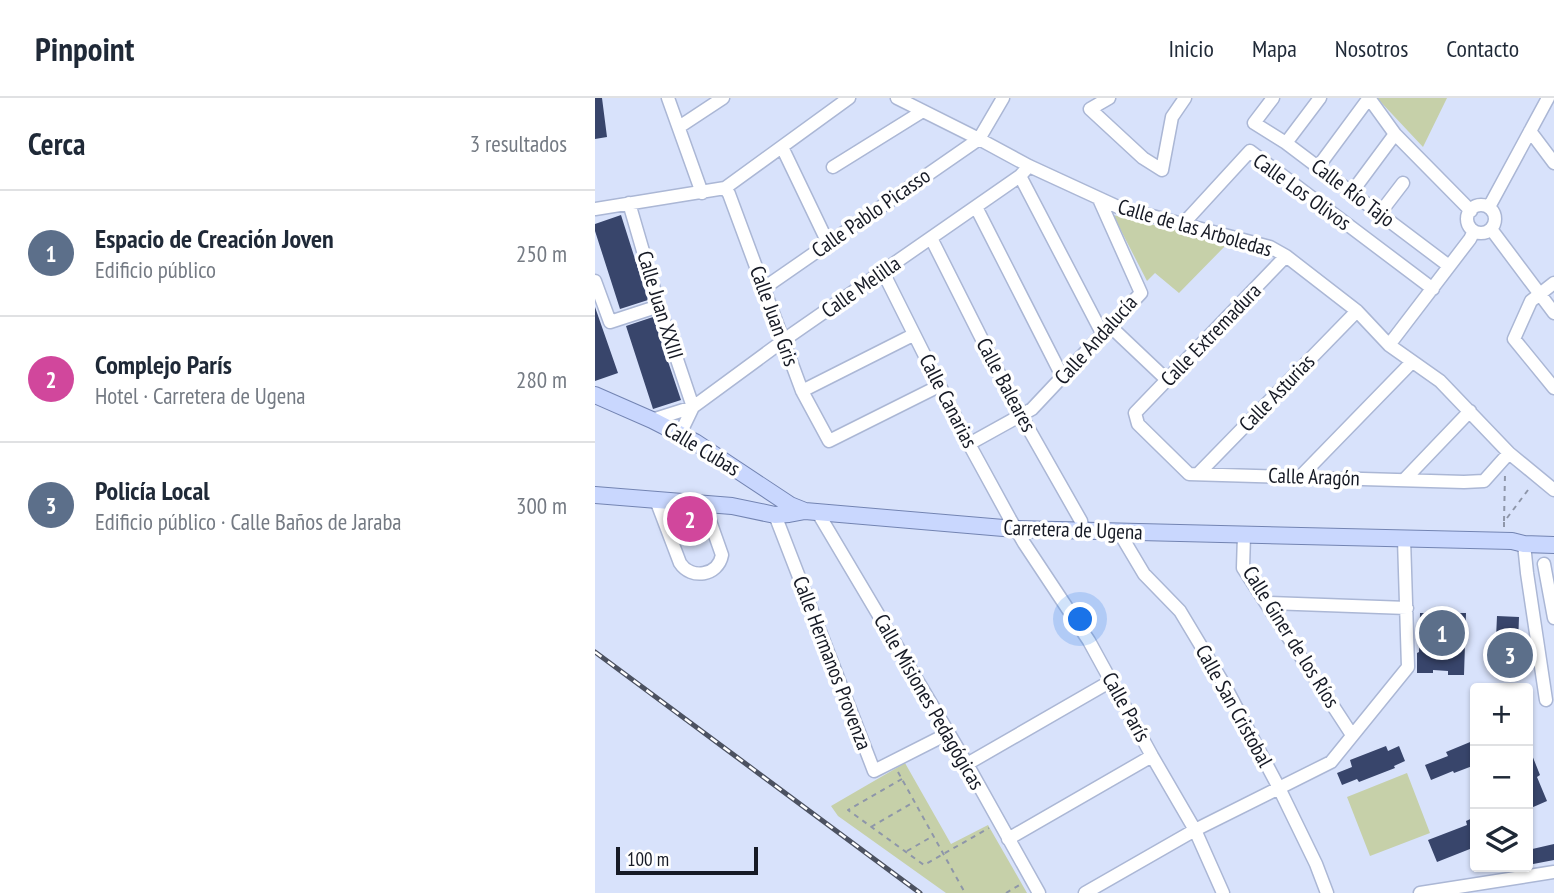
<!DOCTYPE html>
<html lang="es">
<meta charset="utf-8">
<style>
:root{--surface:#fff;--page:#f6f6f7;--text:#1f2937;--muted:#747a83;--line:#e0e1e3;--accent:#768736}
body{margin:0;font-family:"PT Sans Narrow",sans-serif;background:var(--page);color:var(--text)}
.controls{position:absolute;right:21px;bottom:21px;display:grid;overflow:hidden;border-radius:7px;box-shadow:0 2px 5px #0004}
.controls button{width:63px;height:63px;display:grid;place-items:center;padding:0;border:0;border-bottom:2px solid var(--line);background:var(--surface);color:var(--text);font:35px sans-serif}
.scale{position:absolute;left:21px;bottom:18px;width:142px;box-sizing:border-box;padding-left:7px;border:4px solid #161a25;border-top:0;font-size:19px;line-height:24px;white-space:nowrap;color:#161a25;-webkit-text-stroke:5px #fff;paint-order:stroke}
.you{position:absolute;left:486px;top:522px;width:24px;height:24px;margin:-18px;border:5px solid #fff;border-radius:50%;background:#1a73e8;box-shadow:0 0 0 10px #1a73e833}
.badge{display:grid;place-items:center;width:46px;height:46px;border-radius:50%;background:var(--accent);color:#fff;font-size:23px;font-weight:700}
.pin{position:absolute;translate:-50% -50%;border:4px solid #fff;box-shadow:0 2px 7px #0006}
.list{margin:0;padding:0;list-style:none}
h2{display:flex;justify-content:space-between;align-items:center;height:91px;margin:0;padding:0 28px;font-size:30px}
h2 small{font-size:23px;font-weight:400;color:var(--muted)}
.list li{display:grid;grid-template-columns:46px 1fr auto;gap:21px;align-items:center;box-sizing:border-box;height:126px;padding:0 28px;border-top:2px solid var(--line)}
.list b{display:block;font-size:26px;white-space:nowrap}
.list p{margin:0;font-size:23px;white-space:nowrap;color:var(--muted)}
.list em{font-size:23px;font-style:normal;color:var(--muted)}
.icon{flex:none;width:38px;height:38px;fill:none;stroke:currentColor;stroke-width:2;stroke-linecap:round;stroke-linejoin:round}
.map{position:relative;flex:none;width:959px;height:795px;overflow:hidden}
header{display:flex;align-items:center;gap:42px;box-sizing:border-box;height:98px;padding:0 35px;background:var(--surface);border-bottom:2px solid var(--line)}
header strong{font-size:33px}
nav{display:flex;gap:38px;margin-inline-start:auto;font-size:24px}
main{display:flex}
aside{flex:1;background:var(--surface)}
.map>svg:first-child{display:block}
.green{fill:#c6d0a9}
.building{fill:#38456b}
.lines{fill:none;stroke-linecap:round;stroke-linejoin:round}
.minor-casing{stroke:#abb7d5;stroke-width:15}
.major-casing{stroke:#7384b2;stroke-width:18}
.path{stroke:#8e96a9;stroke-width:2;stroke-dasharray:5 5;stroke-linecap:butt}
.minor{stroke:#fff;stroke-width:12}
.major{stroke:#c9d7fe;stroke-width:16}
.rail-casing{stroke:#4c5261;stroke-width:5}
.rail{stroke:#fff;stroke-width:2.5;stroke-dasharray:8;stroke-linecap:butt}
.labels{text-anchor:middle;stroke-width:7;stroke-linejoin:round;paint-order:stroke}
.street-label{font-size:21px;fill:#161a25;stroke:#fff}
</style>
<header>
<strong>Pinpoint</strong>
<nav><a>Inicio</a><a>Mapa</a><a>Nosotros</a><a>Contacto</a></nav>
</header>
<main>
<aside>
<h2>Cerca<small>3 resultados</small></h2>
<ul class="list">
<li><span class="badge" style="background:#5c6f8a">1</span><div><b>Espacio de Creación Joven</b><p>Edificio público</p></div><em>250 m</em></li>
<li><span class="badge" style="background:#d1479c">2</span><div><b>Complejo París</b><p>Hotel · Carretera de Ugena</p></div><em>280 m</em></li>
<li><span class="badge" style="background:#5c6f8a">3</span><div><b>Policía Local</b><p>Edificio público · Calle Baños de Jaraba</p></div><em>300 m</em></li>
</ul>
</aside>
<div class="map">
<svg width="959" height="795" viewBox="0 0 959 795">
<rect width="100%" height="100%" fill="#d8e2fb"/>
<path class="green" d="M782,0H852L828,49Z
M518,117L633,145L584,195L560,175L552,183Z
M310,665L356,746L393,727L432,795H351L243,718L236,708Z
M812,675L835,735L775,758L752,699Z"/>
<path class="building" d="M0,0H7L12,39L0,41Z
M26,117L53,202L25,211L0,133V126Z
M0,209L23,275L0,283Z
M58,219L86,302L58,311L31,228Z
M825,515H871L869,577H853V573L838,572V575H822V555L824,554Z
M902,518L924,519L922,575L908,574L909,540H901Z
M880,642V667L859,675L858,673L836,682L830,667L853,658L851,654Z
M933,647L945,677L942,679L952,703L936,710L933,703Z
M791,648L793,653L804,648L810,663L799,668L800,670L764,684L762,681L747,687L742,675L757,669L755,662Z
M880,719V749L842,764L833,742L872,727L871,723Z
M959,746V762L933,767V752Z"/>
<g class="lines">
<defs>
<path id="minor" d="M73,0L107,95
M302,0L384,41L434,68L523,109L675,149L691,158L762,213L794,247L845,283L914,355L959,392
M514,0L495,11L548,60L567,72L577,19L590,0
M678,0L659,25L691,45L854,168
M774,0L800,36L876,113
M84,29L128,0
M935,33L959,65
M691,45L725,0
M187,49L233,145
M238,69L328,13
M723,69L774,0
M425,78L508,237
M130,90L134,96L207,293L234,343L344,288
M757,94L800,36
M34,105L64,208L98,309
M872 121a14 14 0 1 1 28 0a14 14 0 1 1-28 0Z
M381,109L468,280
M894,109L953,0
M0,111L130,90L254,0
M785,115L808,85
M588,126L655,53L838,191
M896,131L959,215
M336,140L419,305L486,423L488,433
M691,158L540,315L543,326L594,376L869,384L889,383L914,355
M288,174L374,346L415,421L429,445L494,543L557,658L600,732L628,795
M0,183L15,224L64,208
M959,185L936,203L919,241L959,290
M169,190L384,41L408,0
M516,229L572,282
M794,247L875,141L879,133
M207,293L318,237
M57,322L98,309L196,237L425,78L434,68
M85,336L98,309
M374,346L437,311L546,195L504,101
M603,376L762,213
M705,379L817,264
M809,382L875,313
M61,402L85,465C96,482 123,478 127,457L109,406
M223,415L372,666L444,795
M180,417L279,673L354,635
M524,434L549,476L585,513L630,588L684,690L721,766L732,795
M649,437L648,470L757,637
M929,446L932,475L951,602
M949,466L959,520
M672,505L812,510
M372,666L516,583
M413,741L557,658
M490,795L600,732L736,664L813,569L809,441
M825,795L959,774"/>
<path id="major" d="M0,297L57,322L100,344L195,407L210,413
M0,397L137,408L180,417L194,416L210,413L420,431L917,443L929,446L959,447"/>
</defs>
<use href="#minor" class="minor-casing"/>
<use href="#major" class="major-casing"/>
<path class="path" d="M909,423L910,376
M909,429V424L936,388
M303,674L370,795
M307,681L253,712L329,767L394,730
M276,729L319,704
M312,753L338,738
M411,795L426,786"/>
<use href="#minor" class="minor"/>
<use href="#major" class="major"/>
<defs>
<path id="rail" d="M0,554L325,795"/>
</defs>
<use href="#rail" class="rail-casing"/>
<use href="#rail" class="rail"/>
</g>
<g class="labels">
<g class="street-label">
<text transform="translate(707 94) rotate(36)" y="7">Calle Los Olivos</text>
<text transform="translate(758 95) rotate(37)" y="7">Calle Río Tajo</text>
<text transform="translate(276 115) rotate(-35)" y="7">Calle Pablo Picasso</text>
<text transform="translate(600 130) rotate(16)" y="7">Calle de las Arboledas</text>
<text transform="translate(266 189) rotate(-35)" y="7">Calle Melilla</text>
<text transform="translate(65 207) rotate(73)" y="7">Calle Juan XXIII</text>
<text transform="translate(179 218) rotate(70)" y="7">Calle Juan Gris</text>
<text transform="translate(616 237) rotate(-46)" y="7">Calle Extremadura</text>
<text transform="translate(501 242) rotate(-48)" y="7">Calle Andalucía</text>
<text transform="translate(411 287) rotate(62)" y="7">Calle Baleares</text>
<text transform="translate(682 295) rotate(-46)" y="7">Calle Asturias</text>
<text transform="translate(353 303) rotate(63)" y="7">Calle Canarias</text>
<text transform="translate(107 351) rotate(31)" y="7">Calle Cubas</text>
<text transform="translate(719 379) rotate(2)" y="7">Calle Aragón</text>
<text transform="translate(478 432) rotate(2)" y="7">Carretera de Ugena</text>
<text transform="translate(696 539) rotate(58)" y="7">Calle Giner de los Ríos</text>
<text transform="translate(237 565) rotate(69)" y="7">Calle Hermanos Provenza</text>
<text transform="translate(334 604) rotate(60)" y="7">Calle Misiones Pedagógicas</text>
<text transform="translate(639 608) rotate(61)" y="7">Calle San Cristobal</text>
<text transform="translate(531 609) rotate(61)" y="7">Calle París</text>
</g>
</g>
</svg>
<div class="controls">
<button>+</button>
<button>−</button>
<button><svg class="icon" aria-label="layers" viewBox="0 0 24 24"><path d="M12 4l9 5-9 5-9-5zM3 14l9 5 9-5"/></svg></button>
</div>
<div class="scale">100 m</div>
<div class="you"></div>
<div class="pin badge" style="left:847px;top:535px;background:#5c6f8a">1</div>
<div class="pin badge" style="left:95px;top:421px;background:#d1479c">2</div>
<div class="pin badge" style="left:915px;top:557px;background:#5c6f8a">3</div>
</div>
</main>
